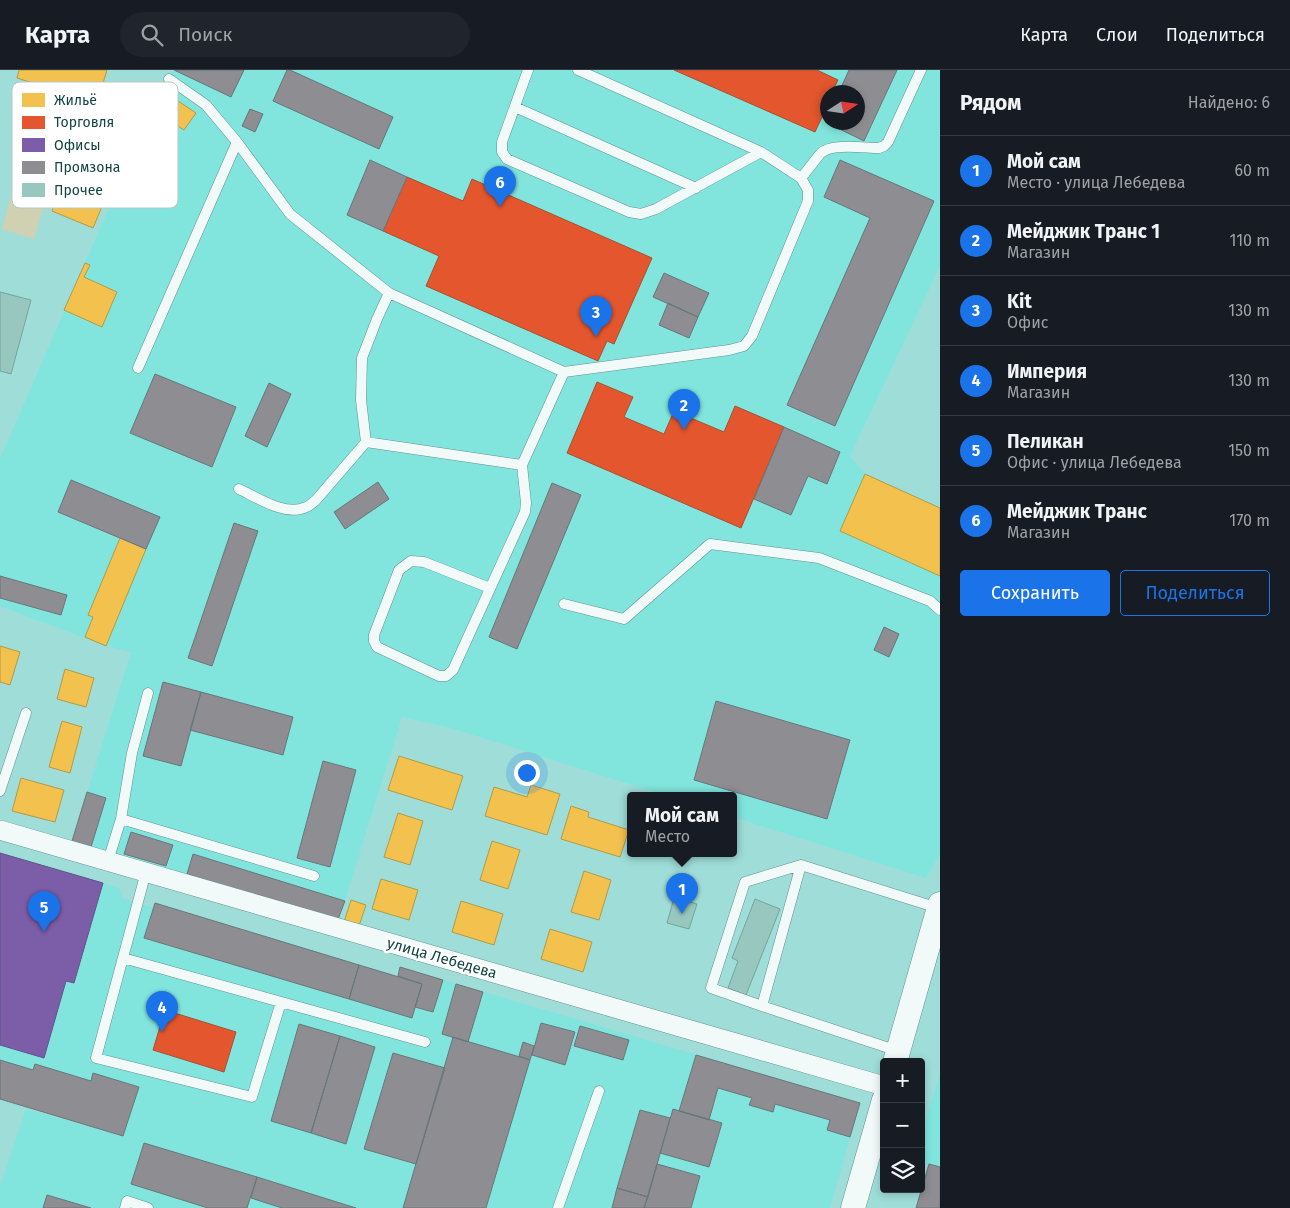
<!DOCTYPE html>
<html lang="ru">
<meta charset="utf-8">
<style>
:root{--surface:#171b24;--page:#20242c;--text:#f1f3f6;--muted:#9ea1a6;--line:#363941;--accent:#1a73e8}
body{margin:0;font-family:"Fira Sans",sans-serif;background:var(--page);color:var(--text)}
.controls{position:absolute;right:15px;bottom:15px;display:grid;overflow:hidden;border-radius:5px;box-shadow:0 2px 8px #0003}
.controls button{width:45px;height:45px;display:grid;place-items:center;padding:0;border:0;border-bottom:1px solid var(--line);background:var(--surface);color:var(--text);font:25px sans-serif}
.compass{position:absolute;left:820px;top:15px;width:45px;height:45px;border-radius:50%;background:var(--surface);box-shadow:0 2px 8px #0003;rotate:78deg}
.you{position:absolute;left:526px;top:702px;width:18px;height:18px;margin:-12px;border:4px solid #fff;border-radius:50%;background:#1a73e8;box-shadow:0 0 0 8px #1a73e833}
.badge{display:grid;place-items:center;width:32px;height:32px;border-radius:50%;background:var(--accent);color:#fff;font-size:16px;font-weight:700}
.pin{position:absolute;translate:-50% -41px;filter:drop-shadow(0 1px 2px #0008)}
.pin::after{content:'';position:absolute;top:26px;width:18px;height:15px;background:inherit;clip-path:polygon(0 0,100% 0,50% 100%)}
.popup{position:absolute;left:627px;top:722px;width:110px;height:65px;box-sizing:border-box;display:grid;place-content:center;border-radius:5px;background:var(--surface);filter:drop-shadow(0 1px 4px #0005);font-size:16px;white-space:nowrap;color:var(--muted)}
.popup b{font-size:19px;color:var(--text)}
.popup::after{content:'';position:absolute;left:50%;top:100%;margin-left:-10px;border:10px solid transparent;border-top-color:var(--surface)}
.list{margin:0;padding:0;list-style:none}
h2{display:flex;justify-content:space-between;align-items:center;height:65px;margin:0;padding:0 20px;font-size:21px}
h2 small{font-size:16px;font-weight:400;color:var(--muted)}
.list li{display:grid;grid-template-columns:32px 1fr auto;gap:15px;align-items:center;box-sizing:border-box;height:70px;padding:0 20px;border-top:1px solid var(--line)}
.list b{display:block;font-size:19px;white-space:nowrap}
.list p{margin:0;font-size:16px;white-space:nowrap;color:var(--muted)}
.list em{font-size:16px;font-style:normal;color:var(--muted)}
.actions{display:flex;gap:10px;padding:15px 20px}
.actions a{flex:1;padding:11px 0;border:1px solid var(--accent);border-radius:5px;text-align:center;font-size:18px;color:var(--accent)}
.actions .main{background:var(--accent);color:#fff}
.icon{flex:none;width:28px;height:28px;fill:none;stroke:currentColor;stroke-width:2;stroke-linecap:round;stroke-linejoin:round}
.map{position:relative;flex:none;width:940px;height:1138px;overflow:hidden}
header{display:flex;align-items:center;gap:30px;box-sizing:border-box;height:70px;padding:0 25px;background:var(--surface);border-bottom:1px solid var(--line)}
header strong{font-size:24px}
nav{display:flex;gap:28px;margin-inline-start:auto;font-size:18px}
.search{width:350px;height:45px;background:var(--page);display:flex;align-items:center;gap:12px;box-sizing:border-box;padding:0 18px;border-radius:28px;color:var(--muted);font-size:19px}
main{display:flex}
aside{flex:1;background:var(--surface)}
.map>svg:first-child{display:block}
.built{fill:#81e5de;fill-rule:evenodd}
.green{fill:#d0d1b2}
.homes{fill:#f2c14e;stroke:#af9c4a}
.shops{fill:#e4572e;stroke:#a55234}
.offices{fill:#7b5ea7;stroke:#5c5689}
.industry{fill:#8d8d92;stroke:#68777a}
.building{fill:#97c7bf;stroke:#75a59d}
.lines{fill:none;stroke-linecap:round;stroke-linejoin:round}
.service-casing{stroke:#63928f;stroke-width:11}
.minor-casing{stroke:#63928f;stroke-width:20}
.tertiary-casing{stroke:#63928f;stroke-width:25}
.service{stroke:#f1faf9;stroke-width:10}
.minor{stroke:#f1faf9;stroke-width:19}
.tertiary{stroke:#f1faf9;stroke-width:24}
.labels{text-anchor:middle;stroke-width:5;stroke-linejoin:round;paint-order:stroke}
.street-label{font-size:15px;fill:#124542;stroke:#fff}
.key{fill:#fff;stroke:#b8c7c6;stroke-width:1}
.key-label{font-size:14px;fill:#124542}
</style>
<header>
<strong>Карта</strong>
<div class="search"><svg class="icon" aria-label="search" viewBox="0 0 24 24"><circle cx="10" cy="10" r="6"/><path d="M15 15l6 6"/></svg>Поиск</div>
<nav><a>Карта</a><a>Слои</a><a>Поделиться</a></nav>
</header>
<main>
<div class="map">
<svg width="940" height="1138" viewBox="0 0 940 1138">
<rect width="100%" height="100%" fill="#9fddd9"/>
<path class="built" d="M173,0H940V196L850,386L865,404L940,438V784L926,808L733,747V725H664L451,658L402,647L337,856L72,771L131,582L106,576L0,536V389L152,39L163,21ZM828,22H858V52H828Z
M0,783L119,818L122,828L153,838L155,833L397,906L400,897L860,1033L830,1138H0V1117L26,1039L103,1060L0,1027Z
M940,1003V1138H916L929,1094L921,1092V1067Z"/>
<path class="green" d="M14,114L46,129L34,169L2,159Z"/>
<path class="homes" d="M19,0H107L97,33L17,8Z
M163,21L196,43L184,60L152,39Z
M97,33L138,51L93,158L52,141Z
M85,193L90,195L84,207L117,222L102,257L64,240Z
M865,404L940,438V506L840,461Z
M120,468L146,479L106,576L85,567L93,547L88,545Z
M0,576L20,582L10,615L0,612Z
M65,599L94,608L86,637L57,629Z
M62,651L82,657L70,703L49,697Z
M399,686L463,706L452,740L388,720Z
M21,708L64,720L55,752L12,741Z
M531,715L560,724L547,765L485,746L494,717L527,727Z
M571,736L589,742L588,747L629,760L620,787L561,769Z
M398,743L423,751L410,795L384,787Z
M492,771L520,780L508,819L480,810Z
M584,801L611,810L599,850L571,842Z
M381,809L418,820L409,850L372,839Z
M351,830L366,835L359,856L344,852Z
M461,831L503,844L494,875L452,862Z
M550,859L592,872L583,902L541,889Z"/>
<path class="shops" d="M674,0H817L838,10L832,22H828V34L815,62Z
M407,107L463,131L472,109L652,188L614,274L607,271L598,291L426,216L439,186L383,161Z
M597,312L633,327L624,347L664,364L674,341L724,362L735,336L784,357L741,458L567,383Z
M165,940L236,962L224,1002L153,980Z"/>
<path class="offices" d="M0,783L103,813L74,913L66,911L44,988L0,975Z"/>
<path class="industry" d="M174,0H244L231,27Z
M287,0H290L393,47L379,79L273,31Z
M849,0H897L864,71L825,52L828,46V52H858V22H839Z
M250,39L263,44L255,62L242,56Z
M370,90L407,107L383,161L347,145Z
M840,90L934,131L835,356L787,335L870,148L824,127Z
M664,203L709,223L698,247L653,227Z
M668,233L698,247L689,268L659,255Z
M155,304L236,337L212,397L130,363Z
M269,313L291,324L267,377L245,366Z
M784,357L840,382L827,414L808,406L791,445L754,429Z
M71,410L160,447L146,479L58,442Z
M378,412L389,429L345,459L334,442Z
M552,413L581,425L517,579L489,567Z
M234,453L258,461L212,596L188,588Z
M0,506L67,525L61,545L0,528Z
M884,557L899,564L889,587L874,580Z
M163,612L201,622L181,696L143,686Z
M201,622L293,647L283,685L190,660Z
M716,631L850,670L827,749L694,710Z
M323,691L356,700L330,797L297,788Z
M87,722L106,728L91,777L72,771Z
M131,762L173,775L166,796L124,784Z
M193,784L345,831L337,852L187,804Z
M155,833L359,895L349,929L144,868Z
M359,895L422,914L412,948L349,929Z
M400,897L443,910L433,942L415,937L422,914L398,906Z
M456,914L483,922L468,972L442,964Z
M541,953L575,962L565,995L532,985Z
M299,954L340,966L311,1063L271,1051Z
M580,956L629,970L623,990L574,976Z
M340,966L375,977L346,1074L311,1063Z
M453,967L530,990L486,1138H403Z
M523,972L534,976L530,990L519,986Z
M393,983L445,998L416,1094L364,1079Z
M696,985L860,1033L850,1067L827,1060L830,1050L775,1034L773,1042L749,1035L752,1028L718,1018L709,1050L679,1041Z
M0,990L33,1000L35,994L91,1011L93,1003L139,1017L123,1066L0,1029Z
M673,1039L722,1053L709,1097L660,1083Z
M640,1040L670,1048L648,1127L617,1118Z
M144,1073L257,1107L247,1138H208L131,1114Z
M657,1094L700,1106L691,1138H644Z
M929,1094L940,1097V1138H916Z
M257,1107L356,1138H282L251,1128Z
M617,1118L648,1127L644,1138H612Z
M47,1125L91,1138H43Z"/>
<path class="building" d="M0,222L31,230L11,304L0,301Z
M674,828L697,834L689,859L667,853Z
M755,829L780,839L746,925L728,918L738,891L732,888Z"/>
<g class="lines">
<defs>
<path id="service" d="M578,0L761,82
M169,9L206,35L237,72L290,144L389,223L377,249L362,288L361,330L366,372
M515,37L696,118
M801,108C808,100 814,91 821,83C832,73 864,78 879,78L884,76L888,72L921,0
M389,223L564,302L729,280L744,276L752,266L808,131V120L801,108L761,82L656,139L641,144L629,142L507,89L502,82V72L528,0
M138,298L237,72
M239,419C258,428 286,447 306,437C310,436 313,432 316,430L366,372L522,395L564,302
M490,518L424,492L411,491L399,500L374,565V571L377,577L439,606H446L453,600L525,442L526,433L522,395
M564,534L624,549L710,474L819,488L930,531L940,540
M0,721L26,643
M121,749L132,683L148,623
M108,791L121,749L314,806
M146,802L96,988L252,1027L281,932
M123,888L425,972
M762,936L711,918L745,812L801,795
M898,981L762,936L801,795L938,838
M125,1138L127,1131L148,1138
M558,1138L599,1021"/>
<path id="minor" d="M0,760L884,1016"/>
<path id="tertiary" d="M895,992L940,834
M853,1138L884,1030"/>
</defs>
<use href="#service" class="service-casing"/>
<use href="#minor" class="minor-casing"/>
<use href="#tertiary" class="tertiary-casing"/>
<use href="#service" class="service"/>
<use href="#minor" class="minor"/>
<use href="#tertiary" class="tertiary"/>
</g>
<g class="labels">
<g class="street-label">
<text transform="translate(442 888) rotate(16)" y="5">улица Лебедева</text>
</g>
</g>
<rect x="12" y="12" width="166" height="126" rx="8" class="key"/>
<rect x="22" y="23" width="23" height="14" fill="#f2c14e"/>
<rect x="22" y="46" width="23" height="13" fill="#e4572e"/>
<rect x="22" y="68" width="23" height="14" fill="#7b5ea7"/>
<rect x="22" y="91" width="23" height="13" fill="#8d8d92"/>
<rect x="22" y="113" width="23" height="14" fill="#97c7bf"/>
<g class="key-label">
<text x="54" y="35">Жильё</text>
<text x="54" y="57">Торговля</text>
<text x="54" y="80">Офисы</text>
<text x="54" y="102">Промзона</text>
<text x="54" y="125">Прочее</text>
</g>
</svg>
<div class="controls">
<button>+</button>
<button>−</button>
<button><svg class="icon" aria-label="layers" viewBox="0 0 24 24"><path d="M12 4l9 5-9 5-9-5zM3 14l9 5 9-5"/></svg></button>
</div>
<svg class="compass" viewBox="-18 -18 36 36"><path d="M0-13l5 13h-10z" fill="#e53935"/><path d="M0 13l5-13h-10z" fill="#9ea1a6"/></svg>
<div class="you"></div>
<div class="pin badge" style="left:682px;top:844px">1</div>
<div class="popup"><b>Мой сам</b>Место</div>
<div class="pin badge" style="left:684px;top:360px">2</div>
<div class="pin badge" style="left:596px;top:267px">3</div>
<div class="pin badge" style="left:162px;top:962px">4</div>
<div class="pin badge" style="left:44px;top:862px">5</div>
<div class="pin badge" style="left:500px;top:137px">6</div>
</div>
<aside>
<h2>Рядом<small>Найдено: 6</small></h2>
<ul class="list">
<li><span class="badge">1</span><div><b>Мой сам</b><p>Место · улица Лебедева</p></div><em>60 m</em></li>
<li><span class="badge">2</span><div><b>Мейджик Транс 1</b><p>Магазин</p></div><em>110 m</em></li>
<li><span class="badge">3</span><div><b>Kit</b><p>Офис</p></div><em>130 m</em></li>
<li><span class="badge">4</span><div><b>Империя</b><p>Магазин</p></div><em>130 m</em></li>
<li><span class="badge">5</span><div><b>Пеликан</b><p>Офис · улица Лебедева</p></div><em>150 m</em></li>
<li><span class="badge">6</span><div><b>Мейджик Транс</b><p>Магазин</p></div><em>170 m</em></li>
</ul>
<div class="actions"><a class="main">Сохранить</a><a>Поделиться</a></div>
</aside>
</main>
